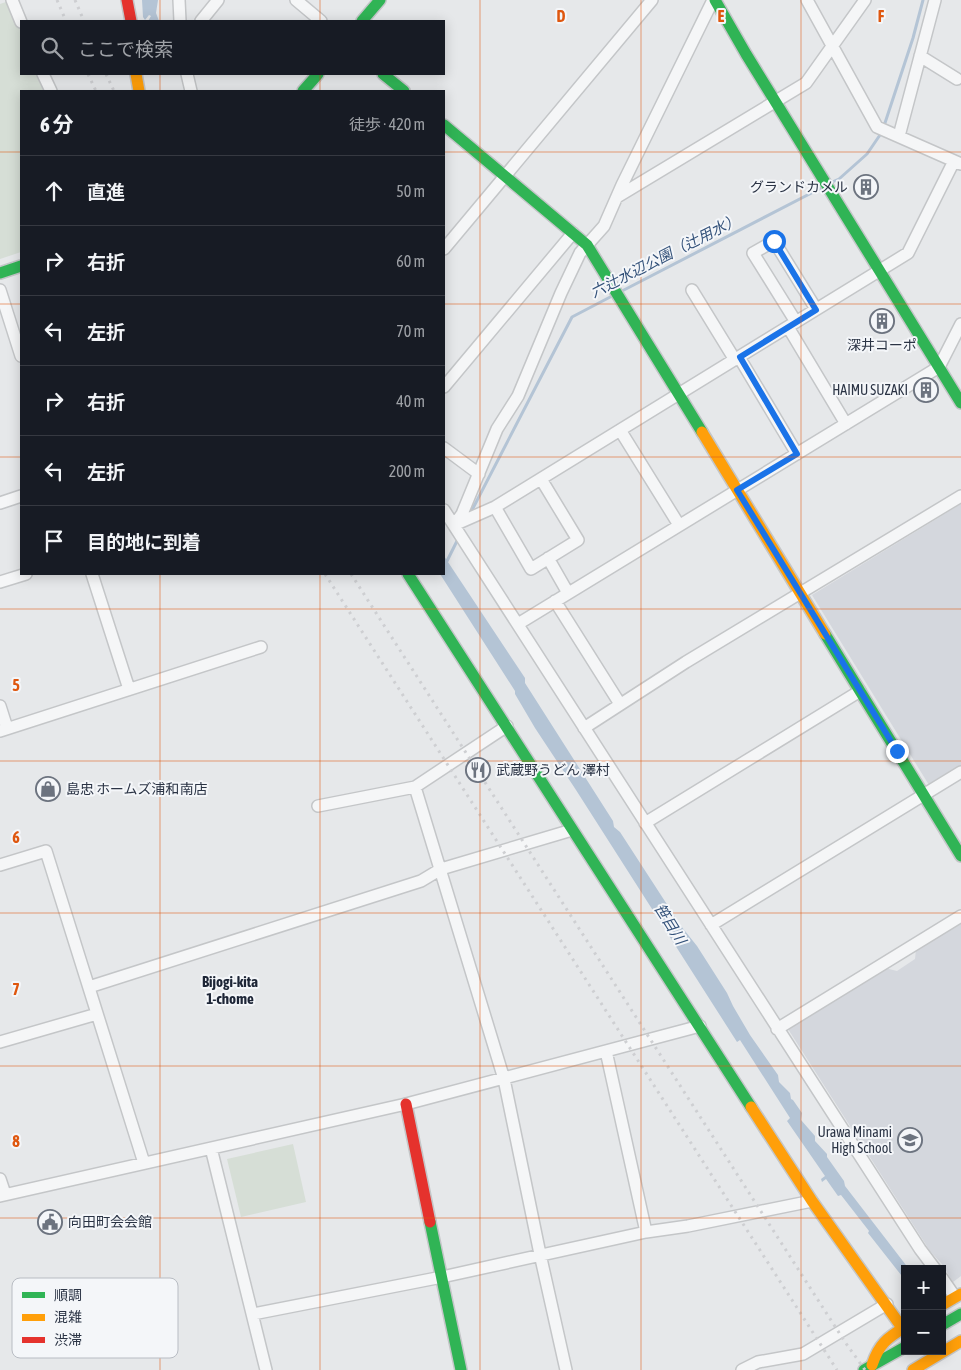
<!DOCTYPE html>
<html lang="ja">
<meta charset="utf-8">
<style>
:root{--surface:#171b24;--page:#242831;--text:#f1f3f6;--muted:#9ea1a6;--line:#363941}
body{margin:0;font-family:"Asap Condensed","Noto Sans JP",sans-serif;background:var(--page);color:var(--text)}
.controls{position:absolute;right:15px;bottom:15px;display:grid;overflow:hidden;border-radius:0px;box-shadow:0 2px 12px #0003}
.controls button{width:45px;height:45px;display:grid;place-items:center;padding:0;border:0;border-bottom:1px solid var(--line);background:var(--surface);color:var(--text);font:25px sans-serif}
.stop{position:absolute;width:15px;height:15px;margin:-11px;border:4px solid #1a73e8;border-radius:50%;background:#fff}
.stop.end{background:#1a73e8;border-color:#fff;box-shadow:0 1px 5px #0008}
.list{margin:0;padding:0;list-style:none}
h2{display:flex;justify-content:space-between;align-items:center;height:65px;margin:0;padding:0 20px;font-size:21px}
h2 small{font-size:16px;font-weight:400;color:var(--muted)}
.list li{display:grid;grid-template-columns:32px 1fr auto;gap:15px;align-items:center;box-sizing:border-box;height:70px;padding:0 20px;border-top:1px solid var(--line)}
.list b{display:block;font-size:19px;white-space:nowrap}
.list em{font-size:16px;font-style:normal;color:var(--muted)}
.icon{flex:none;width:28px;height:28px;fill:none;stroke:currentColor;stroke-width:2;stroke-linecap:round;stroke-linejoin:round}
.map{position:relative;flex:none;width:961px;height:1370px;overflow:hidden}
.search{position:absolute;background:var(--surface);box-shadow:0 2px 12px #0003;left:20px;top:20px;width:425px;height:55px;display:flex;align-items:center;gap:12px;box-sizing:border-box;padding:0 18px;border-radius:0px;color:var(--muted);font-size:19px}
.panel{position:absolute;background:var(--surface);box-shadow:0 2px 12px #0003;left:20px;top:90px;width:425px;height:485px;border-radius:0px}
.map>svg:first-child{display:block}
.built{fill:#d4d7dd}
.green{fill:#d6ded6}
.water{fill:#b4c4d5}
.pier{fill:#e6e8ea}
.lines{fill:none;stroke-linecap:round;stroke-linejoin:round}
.stream{stroke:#b4c4d5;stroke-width:3}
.street-casing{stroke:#c4c6c8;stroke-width:14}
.fast-casing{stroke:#c4c6c8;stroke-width:14}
.slow-casing{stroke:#c4c6c8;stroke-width:14}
.jam-casing{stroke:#c4c6c8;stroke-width:14}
.street{stroke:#f5f6f7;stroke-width:11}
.fast{stroke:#30b455;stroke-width:11}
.slow{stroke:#ff9f0a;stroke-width:11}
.jam{stroke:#e5322d;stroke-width:11}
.rail{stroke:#cecfd2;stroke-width:3;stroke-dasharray:2.5 5;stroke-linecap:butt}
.route{stroke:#1a73e8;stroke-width:6}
.grid{fill:none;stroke:#df570f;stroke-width:1;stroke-opacity:0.55}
.labels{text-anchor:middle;stroke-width:4;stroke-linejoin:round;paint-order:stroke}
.poi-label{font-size:14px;fill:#2b3445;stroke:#f4f6f9;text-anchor:end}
.water-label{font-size:15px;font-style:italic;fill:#34527a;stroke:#f4f6f9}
.neighbourhood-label{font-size:15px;font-weight:bold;fill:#1d2536;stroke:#f4f6f9}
.key{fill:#f4f6f9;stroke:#b8bcc3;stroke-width:1}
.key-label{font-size:14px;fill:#2b3445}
.grid-label{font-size:16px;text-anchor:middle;font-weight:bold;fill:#df570f;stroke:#f4f6f9;stroke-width:4;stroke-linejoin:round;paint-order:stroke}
</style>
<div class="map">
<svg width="961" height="1370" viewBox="0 0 961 1370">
<rect width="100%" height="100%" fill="#e6e8ea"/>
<path class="built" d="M961,504V766L929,785L812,595Z
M961,922V1276L953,1282L942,1264L930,1251L788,1029L885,968L897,971L915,959L916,949Z"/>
<path class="green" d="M9,1L21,31V74H39L47,91H21V252L0,259V4Z
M293,1144L306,1202L241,1217L227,1159Z"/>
<path class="water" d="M142,0H158L156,13L159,21H148L151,16L149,15L145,20L143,17Z
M444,556L525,678V683L613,821L614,827L620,832L681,926L697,946L727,993L733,1006L750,1035L778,1075L779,1082L790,1093L791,1099L793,1100L802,1113L801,1120L815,1136V1141L827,1154V1157L844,1181L845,1186L909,1269H905V1280L868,1233L869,1231L841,1195L838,1196L826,1179L822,1182L821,1179L825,1176L787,1121L790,1118L740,1040L737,1042L576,790L535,728L515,694V691L440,574H444Z"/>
<path class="pier" d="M942,1289L961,1316V1370H948L935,1352L942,1351Z"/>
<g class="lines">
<path class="stream" d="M830,183L839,179L867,154L882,132L913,38L923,0
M622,291L823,187
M470,514L572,317L614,295
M444,567L459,537"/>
<defs>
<path id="street" d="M12,0L21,22
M179,0L180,21
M296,0L321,21
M807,0L877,127L961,164
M201,21L218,0
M920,56L957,79
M43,74L51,91
M187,74L191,91
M899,136L935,0
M617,197L806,83L865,0
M444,249L652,0
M0,290L21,356
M692,290L735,360
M796,322L753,253L774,241L816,309
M788,327L846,424
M739,357L797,454
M444,387L573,233
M620,430L679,525
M444,448L479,474
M0,503L21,496
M495,507L531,569L578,540L541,479
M444,510L920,1249L935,1269
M454,525L495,507L908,253L954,161
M454,525L462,514L497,429L518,396L561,293L580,253L604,226L622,185L713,0
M548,558L568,593
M92,574L129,689
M0,582L26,574
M555,601L620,704
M518,624L939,367L961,324
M0,706L7,728
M584,728L686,662L961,496
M0,731L261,647
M415,787L504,1079L540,1254L566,1370
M318,806L415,787L507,726
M645,823L860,691
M0,865L46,851L144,1163
M711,925L961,772
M89,987L421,881L441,869L572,830
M777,1029L961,916
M0,1042L97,1014
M606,1051L646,1232
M211,1148L266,1370
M0,1179L5,1194
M0,1196L406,1104L700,1026
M942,1278L955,1297
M253,1314L442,1277L646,1232L688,1226L812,1201
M742,1370L758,1362L803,1354L887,1304"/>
<path id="fast" d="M715,0L746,54L961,403
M362,21L380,0
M383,74L404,91
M303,91L318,74
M444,125L587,245L702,432
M0,273L21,266
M408,574L751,1107
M825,634L961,856
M430,1222L461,1370
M942,1325L961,1314
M864,1370L905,1347"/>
<path id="slow" d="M136,74L139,91
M702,432L825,634
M751,1107L812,1201L903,1329
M942,1305L961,1294
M872,1365C879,1344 887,1338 905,1327
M913,1370L961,1341"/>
<path id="jam" d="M127,0L131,21
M406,1104L430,1222"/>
</defs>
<use href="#street" class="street-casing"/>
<use href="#fast" class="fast-casing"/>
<use href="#slow" class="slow-casing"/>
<use href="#jam" class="jam-casing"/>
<use href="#street" class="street"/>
<use href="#fast" class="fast"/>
<use href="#slow" class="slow"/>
<use href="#jam" class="jam"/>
<path class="rail" d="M57,0L66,21
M75,0L84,21
M88,74L96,91
M106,74L114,91
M325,574L837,1370
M351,574L845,1342L865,1370"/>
</g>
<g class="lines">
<path class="route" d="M774,241L816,310L740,357L797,454L737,490L897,751"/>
</g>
<path class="grid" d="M160,0V21M320,0V21M480,0V1370M641,0V1370M801,0V1370M160,74V91M320,74V91M0,152H21M444,152H961M0,304H21M444,304H961M0,457H21M444,457H961M160,574V1370M320,574V1370M0,609H961M0,761H961M0,913H961M0,1066H961M0,1218H961"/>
<defs>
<symbol id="building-ring" viewBox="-11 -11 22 22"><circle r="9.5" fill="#f4f6f9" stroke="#6c737f" stroke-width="1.5"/><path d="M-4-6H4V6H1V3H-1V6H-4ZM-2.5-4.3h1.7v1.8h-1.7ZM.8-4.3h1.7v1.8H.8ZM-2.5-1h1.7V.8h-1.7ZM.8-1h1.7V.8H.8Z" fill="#6c737f"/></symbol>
<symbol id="restaurant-ring" viewBox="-11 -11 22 22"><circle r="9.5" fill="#f4f6f9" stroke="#6c737f" stroke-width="1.5"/><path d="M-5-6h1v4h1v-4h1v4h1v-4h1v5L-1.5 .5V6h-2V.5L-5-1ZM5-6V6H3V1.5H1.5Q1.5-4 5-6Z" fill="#6c737f"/></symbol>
<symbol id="shop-ring" viewBox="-11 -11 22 22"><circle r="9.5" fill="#f4f6f9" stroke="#6c737f" stroke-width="1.5"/><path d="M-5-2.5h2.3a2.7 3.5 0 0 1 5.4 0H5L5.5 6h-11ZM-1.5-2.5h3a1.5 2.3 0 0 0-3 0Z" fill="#6c737f"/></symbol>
<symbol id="school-ring" viewBox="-11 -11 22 22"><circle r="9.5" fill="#f4f6f9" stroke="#6c737f" stroke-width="1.5"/><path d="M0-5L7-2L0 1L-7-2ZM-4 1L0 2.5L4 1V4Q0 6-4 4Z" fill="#6c737f"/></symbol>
<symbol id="civic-ring" viewBox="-11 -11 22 22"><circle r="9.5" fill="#f4f6f9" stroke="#6c737f" stroke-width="1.5"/><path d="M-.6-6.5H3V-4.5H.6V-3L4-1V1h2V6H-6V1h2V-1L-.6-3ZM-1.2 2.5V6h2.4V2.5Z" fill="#6c737f"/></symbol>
</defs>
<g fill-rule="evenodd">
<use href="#building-ring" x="852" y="173" width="28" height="28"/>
<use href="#building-ring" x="868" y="307" width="28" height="28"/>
<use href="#building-ring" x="912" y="376" width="28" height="28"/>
<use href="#restaurant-ring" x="464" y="756" width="28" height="28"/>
<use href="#shop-ring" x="34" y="775" width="28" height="28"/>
<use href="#school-ring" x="896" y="1126" width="28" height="28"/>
<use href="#civic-ring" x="36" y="1208" width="28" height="28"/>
</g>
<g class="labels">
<g class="poi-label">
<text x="848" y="192">グランドカメル</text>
<text x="882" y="350" text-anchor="middle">深井コーポ</text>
<text x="908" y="395">HAIMU SUZAKI</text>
<text x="496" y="775" text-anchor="start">武蔵野うどん 澤村</text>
<text x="66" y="794" text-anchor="start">島忠 ホームズ浦和南店</text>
<text x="892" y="1137">Urawa Minami<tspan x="892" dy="16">High School</tspan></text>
<text x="68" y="1227" text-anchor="start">向田町会会館</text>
</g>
<g class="water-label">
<text transform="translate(665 256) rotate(-27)" y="5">六辻水辺公園（辻用水）</text>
<text transform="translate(670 924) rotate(58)" y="5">笹目川</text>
</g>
<g class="neighbourhood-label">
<text x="230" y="987">Bijogi-kita<tspan x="230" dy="17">1-chome</tspan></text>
</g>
</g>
<rect x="12" y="1278" width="166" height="80" rx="8" class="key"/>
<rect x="22" y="1292" width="23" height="6" fill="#30b455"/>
<rect x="22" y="1314" width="23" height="7" fill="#ff9f0a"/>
<rect x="22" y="1337" width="23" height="6" fill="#e5322d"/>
<g class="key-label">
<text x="54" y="1300">順調</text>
<text x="54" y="1322">混雑</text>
<text x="54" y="1345">渋滞</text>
</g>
<g class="grid-label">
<text x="561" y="22">D</text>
<text x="721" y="22">E</text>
<text x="881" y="22">F</text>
<text x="16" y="691">5</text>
<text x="16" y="843">6</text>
<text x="16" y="995">7</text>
<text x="16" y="1147">8</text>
</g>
</svg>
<div class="controls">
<button>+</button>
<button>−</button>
</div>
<div class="stop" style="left:774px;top:241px"></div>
<div class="stop end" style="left:897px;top:751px"></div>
<div class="search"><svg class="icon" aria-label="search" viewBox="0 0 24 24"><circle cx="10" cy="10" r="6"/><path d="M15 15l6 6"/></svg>ここで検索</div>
<section class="panel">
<h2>6 分<small>徒歩 · 420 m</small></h2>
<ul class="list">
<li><svg class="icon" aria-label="ahead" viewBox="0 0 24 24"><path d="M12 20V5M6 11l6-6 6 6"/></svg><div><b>直進</b></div><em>50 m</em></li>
<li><svg class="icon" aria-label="right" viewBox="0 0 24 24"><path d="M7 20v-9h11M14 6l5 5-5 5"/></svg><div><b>右折</b></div><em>60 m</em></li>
<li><svg class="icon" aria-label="left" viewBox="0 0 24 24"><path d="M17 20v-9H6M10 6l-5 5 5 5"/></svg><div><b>左折</b></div><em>70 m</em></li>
<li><svg class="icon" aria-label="right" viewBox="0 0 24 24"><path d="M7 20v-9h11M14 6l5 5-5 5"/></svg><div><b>右折</b></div><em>40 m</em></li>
<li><svg class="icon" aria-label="left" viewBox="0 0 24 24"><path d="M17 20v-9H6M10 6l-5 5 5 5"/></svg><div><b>左折</b></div><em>200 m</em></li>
<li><svg class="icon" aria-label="arrive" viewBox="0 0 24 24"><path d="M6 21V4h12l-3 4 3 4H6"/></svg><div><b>目的地に到着</b></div></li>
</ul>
</section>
</div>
